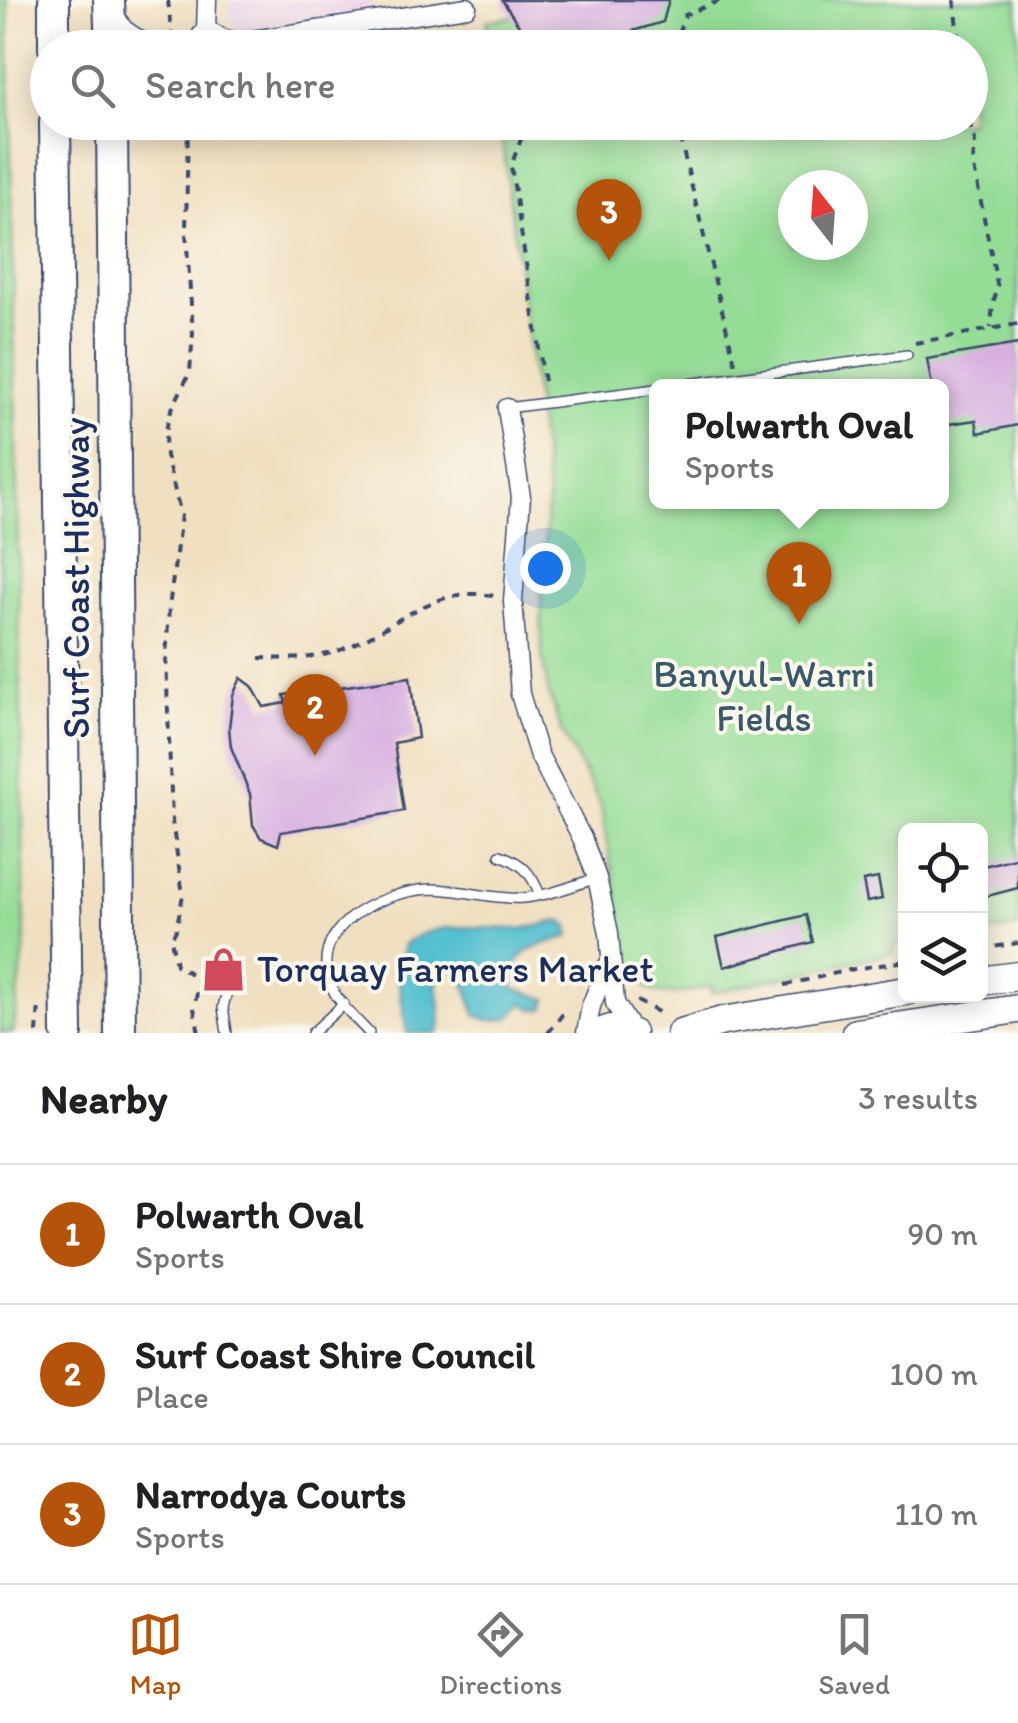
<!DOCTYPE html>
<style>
:root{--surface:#fff;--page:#f6f6f6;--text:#202124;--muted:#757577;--line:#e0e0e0;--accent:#b45309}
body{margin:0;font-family:Itim,sans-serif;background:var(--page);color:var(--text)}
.controls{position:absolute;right:30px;bottom:30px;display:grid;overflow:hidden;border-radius:15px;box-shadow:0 5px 25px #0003}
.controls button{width:90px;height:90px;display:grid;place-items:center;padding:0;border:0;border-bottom:2px solid var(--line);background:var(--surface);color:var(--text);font:50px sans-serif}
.compass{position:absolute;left:778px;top:170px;width:90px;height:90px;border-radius:50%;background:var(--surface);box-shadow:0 5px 25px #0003;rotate:343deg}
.you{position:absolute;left:545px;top:568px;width:35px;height:35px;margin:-25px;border:8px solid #fff;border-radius:50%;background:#1a73e8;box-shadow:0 0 0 15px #1a73e833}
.badge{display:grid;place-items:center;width:65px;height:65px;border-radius:50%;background:var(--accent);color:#fff;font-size:32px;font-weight:700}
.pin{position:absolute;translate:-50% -82px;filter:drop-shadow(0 2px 5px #0008)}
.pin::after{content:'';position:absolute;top:52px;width:35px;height:30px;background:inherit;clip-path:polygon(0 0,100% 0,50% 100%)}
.popup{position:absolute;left:649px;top:379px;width:300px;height:130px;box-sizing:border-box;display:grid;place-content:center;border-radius:15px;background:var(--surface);filter:drop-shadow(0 2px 8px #0005);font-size:32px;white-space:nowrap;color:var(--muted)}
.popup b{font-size:38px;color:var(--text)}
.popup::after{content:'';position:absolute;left:50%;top:100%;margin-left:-20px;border:20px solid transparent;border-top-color:var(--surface)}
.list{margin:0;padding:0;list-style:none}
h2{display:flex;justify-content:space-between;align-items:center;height:130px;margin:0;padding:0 40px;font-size:42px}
h2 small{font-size:32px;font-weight:400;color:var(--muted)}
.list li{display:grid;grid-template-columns:65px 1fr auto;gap:30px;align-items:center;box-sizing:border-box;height:140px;padding:0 40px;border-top:2px solid var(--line)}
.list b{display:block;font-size:38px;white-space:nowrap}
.list p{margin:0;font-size:32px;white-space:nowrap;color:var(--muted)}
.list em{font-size:32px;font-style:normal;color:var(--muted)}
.icon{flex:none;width:55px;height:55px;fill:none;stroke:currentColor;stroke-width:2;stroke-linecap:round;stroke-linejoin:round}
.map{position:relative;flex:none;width:1018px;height:1033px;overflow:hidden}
.search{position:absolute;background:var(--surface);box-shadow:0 5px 25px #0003;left:30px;right:30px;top:30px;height:110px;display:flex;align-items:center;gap:25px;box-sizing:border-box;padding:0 35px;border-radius:55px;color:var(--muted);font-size:38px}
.sheet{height:550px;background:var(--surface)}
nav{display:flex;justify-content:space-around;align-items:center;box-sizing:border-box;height:140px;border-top:2px solid var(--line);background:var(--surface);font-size:28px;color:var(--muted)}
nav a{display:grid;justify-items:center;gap:5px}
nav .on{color:var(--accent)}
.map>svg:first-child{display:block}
.built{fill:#ecd1ea}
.green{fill:#95dd97;stroke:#58867a;stroke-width:2.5;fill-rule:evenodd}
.water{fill:#54c0cf;stroke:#387896;stroke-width:2.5}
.building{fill:#d8b1e1}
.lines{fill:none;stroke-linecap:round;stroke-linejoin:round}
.lane-casing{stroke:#3b4a6d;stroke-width:12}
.street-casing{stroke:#3b4a6d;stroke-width:21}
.secondary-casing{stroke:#3b4a6d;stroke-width:31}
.primary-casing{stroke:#3b4a6d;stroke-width:34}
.path{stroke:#3b4a6d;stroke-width:4;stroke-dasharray:8 8;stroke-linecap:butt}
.lane{stroke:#fff;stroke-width:9}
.street{stroke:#fff;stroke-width:18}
.secondary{stroke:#fff;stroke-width:28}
.primary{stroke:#fff;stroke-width:30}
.labels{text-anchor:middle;stroke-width:8;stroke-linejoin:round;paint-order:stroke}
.street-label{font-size:38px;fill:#1b2f5e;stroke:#fbf7ec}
.park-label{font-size:38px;fill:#3a5a6c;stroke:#fbf7ec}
.poi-label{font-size:38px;fill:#1b2f5e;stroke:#fbf7ec;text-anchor:start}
</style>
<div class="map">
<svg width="1018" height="1033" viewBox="0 0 1018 1033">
<rect width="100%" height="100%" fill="#fbf7ec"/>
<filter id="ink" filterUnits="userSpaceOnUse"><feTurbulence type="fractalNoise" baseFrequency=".01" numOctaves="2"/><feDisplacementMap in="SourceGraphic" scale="20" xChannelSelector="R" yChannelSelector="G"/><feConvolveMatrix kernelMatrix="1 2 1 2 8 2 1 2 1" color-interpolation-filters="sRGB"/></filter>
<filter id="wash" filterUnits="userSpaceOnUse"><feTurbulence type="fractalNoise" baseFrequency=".0048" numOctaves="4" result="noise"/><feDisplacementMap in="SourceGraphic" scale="40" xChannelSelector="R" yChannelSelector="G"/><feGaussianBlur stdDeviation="2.25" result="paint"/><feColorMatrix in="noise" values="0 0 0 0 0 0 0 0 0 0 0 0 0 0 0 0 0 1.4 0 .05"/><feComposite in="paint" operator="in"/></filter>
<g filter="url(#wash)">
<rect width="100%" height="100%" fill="#f0e0c1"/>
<path class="built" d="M229,0H371L374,15L243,39L229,16Z"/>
<path class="green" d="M0,0H8L25,943L13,1033H0Z
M612,0H1018V928L981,934L980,831H906L905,944L893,946L894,952L711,993L713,986C668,995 648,1006 627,956L600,803L561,730L548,690L542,656L541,592L548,497L500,123L970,122V48L491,47L487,21ZM793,185H853V245H793ZM656,386H942V502H656Z"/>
<path class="water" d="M561,920L569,926L570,936C543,945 519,946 510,977L515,989L547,999L544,1009H533L523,1003L508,1019L488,1020L476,1015L461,972L448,967L436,977C437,996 444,1014 439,1033H407L398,977L404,944C440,919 472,929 513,929C529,929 545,925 561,920Z"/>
<g id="blocks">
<path class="building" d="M502,0H669L663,22L606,39L607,48H534Z
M1018,344V425L978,433L976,420L942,425V386H932L927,359Z
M410,677L418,738L394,743L404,811L281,832L278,845L261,838L253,825L250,794L231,747L229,728L233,695L241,678L252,686L264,707L286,703L284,695Z
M1018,857V888L980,898V867Z
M878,878L882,899L867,902L863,881Z
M806,915L813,942L724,967L717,937Z"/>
</g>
</g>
<g filter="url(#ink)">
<use href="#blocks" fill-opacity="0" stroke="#3b4a6d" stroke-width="2.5"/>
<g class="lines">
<defs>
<path id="lane" d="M672,386L907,355
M507,408L656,389
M500,855C522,863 531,872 540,895
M227,992L223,1007L227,1033
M312,1033L344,1004
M369,1033C357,1020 342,1007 334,992C300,929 381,891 431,889C462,889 492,900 523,898C548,896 574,885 597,878"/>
<path id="street" d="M114,14L123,29L151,48
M206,29L224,39L239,42L467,7
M192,48L206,29L207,0
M507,408L521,497L513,601L520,694L538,753L583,840L597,878L609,933L615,1003L633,1033
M586,1033L591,1006L606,968"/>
<path id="secondary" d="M980,981L1018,976
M599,1033L611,1029L631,1033
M681,1033L723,1021L906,991
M856,1033L1018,1009"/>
<path id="primary" d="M54,0V48
M109,0L111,48
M55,122L67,1033
M112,122L120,1033"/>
</defs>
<use href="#lane" class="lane-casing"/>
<use href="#street" class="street-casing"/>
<use href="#secondary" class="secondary-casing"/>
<use href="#primary" class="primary-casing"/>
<path class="path" d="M168,0L173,48
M954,0L959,48
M466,28L493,33L504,48
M358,44L402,38
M673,48L685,15L721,0
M188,122L186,232L193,333L190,372L169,415L165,436L166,456L181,515L169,608L166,656L172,821L183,895L176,930L171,939L176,965L200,979L194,1008L199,1033
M523,122L524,131L511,166L545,388
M676,122L735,363
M969,122L975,140L973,162L998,289L993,302L991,328
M915,343L1018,324
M259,658C287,659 316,660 343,649C395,629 433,584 494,596
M980,949L1018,943
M785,985L854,969L906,961
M637,1001L664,1015
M37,1033L39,1004
M548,1033L562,1015L569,1013"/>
<use href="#lane" class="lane"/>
<use href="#street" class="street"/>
<use href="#secondary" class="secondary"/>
<use href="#primary" class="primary"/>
</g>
</g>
<defs>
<symbol id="shop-bare" viewBox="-9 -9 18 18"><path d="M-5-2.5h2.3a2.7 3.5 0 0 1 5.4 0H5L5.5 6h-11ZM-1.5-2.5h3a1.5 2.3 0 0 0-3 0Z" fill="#d1495b" stroke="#fbf7ec" stroke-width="2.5" paint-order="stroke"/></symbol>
</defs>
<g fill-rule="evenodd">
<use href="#shop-bare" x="192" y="938" width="63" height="63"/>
</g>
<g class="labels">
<g class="street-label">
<text transform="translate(76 578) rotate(-90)" y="13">Surf Coast Highway</text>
</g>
<g class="park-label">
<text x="764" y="687">Banyul-Warri<tspan x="764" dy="44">Fields</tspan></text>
</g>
<g class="poi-label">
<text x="257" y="982">Torquay Farmers Market</text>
</g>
</g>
</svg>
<div class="controls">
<button><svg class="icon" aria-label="locate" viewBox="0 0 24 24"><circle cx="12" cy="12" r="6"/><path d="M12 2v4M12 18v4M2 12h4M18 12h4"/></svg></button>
<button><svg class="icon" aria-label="layers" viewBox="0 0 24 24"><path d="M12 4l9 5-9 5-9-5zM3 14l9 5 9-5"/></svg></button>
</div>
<svg class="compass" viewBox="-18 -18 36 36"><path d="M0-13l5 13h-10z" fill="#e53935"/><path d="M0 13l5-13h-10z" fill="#757577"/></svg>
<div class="you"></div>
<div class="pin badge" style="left:799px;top:624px">1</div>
<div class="popup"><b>Polwarth Oval</b>Sports</div>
<div class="pin badge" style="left:315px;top:756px">2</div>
<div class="pin badge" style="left:609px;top:261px">3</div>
<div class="search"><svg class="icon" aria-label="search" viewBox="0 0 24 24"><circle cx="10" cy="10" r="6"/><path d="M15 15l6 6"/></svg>Search here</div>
</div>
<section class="sheet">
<h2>Nearby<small>3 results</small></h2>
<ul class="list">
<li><span class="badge">1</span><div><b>Polwarth Oval</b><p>Sports</p></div><em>90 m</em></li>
<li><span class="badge">2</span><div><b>Surf Coast Shire Council</b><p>Place</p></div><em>100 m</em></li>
<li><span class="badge">3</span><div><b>Narrodya Courts</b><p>Sports</p></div><em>110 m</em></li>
</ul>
</section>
<nav>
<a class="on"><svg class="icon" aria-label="map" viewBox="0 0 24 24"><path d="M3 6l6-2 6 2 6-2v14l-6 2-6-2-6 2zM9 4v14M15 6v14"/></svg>Map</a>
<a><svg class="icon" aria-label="directions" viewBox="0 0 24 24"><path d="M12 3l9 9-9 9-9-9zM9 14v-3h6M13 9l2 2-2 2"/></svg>Directions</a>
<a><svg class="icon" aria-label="saved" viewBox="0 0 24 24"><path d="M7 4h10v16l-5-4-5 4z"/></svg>Saved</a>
</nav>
